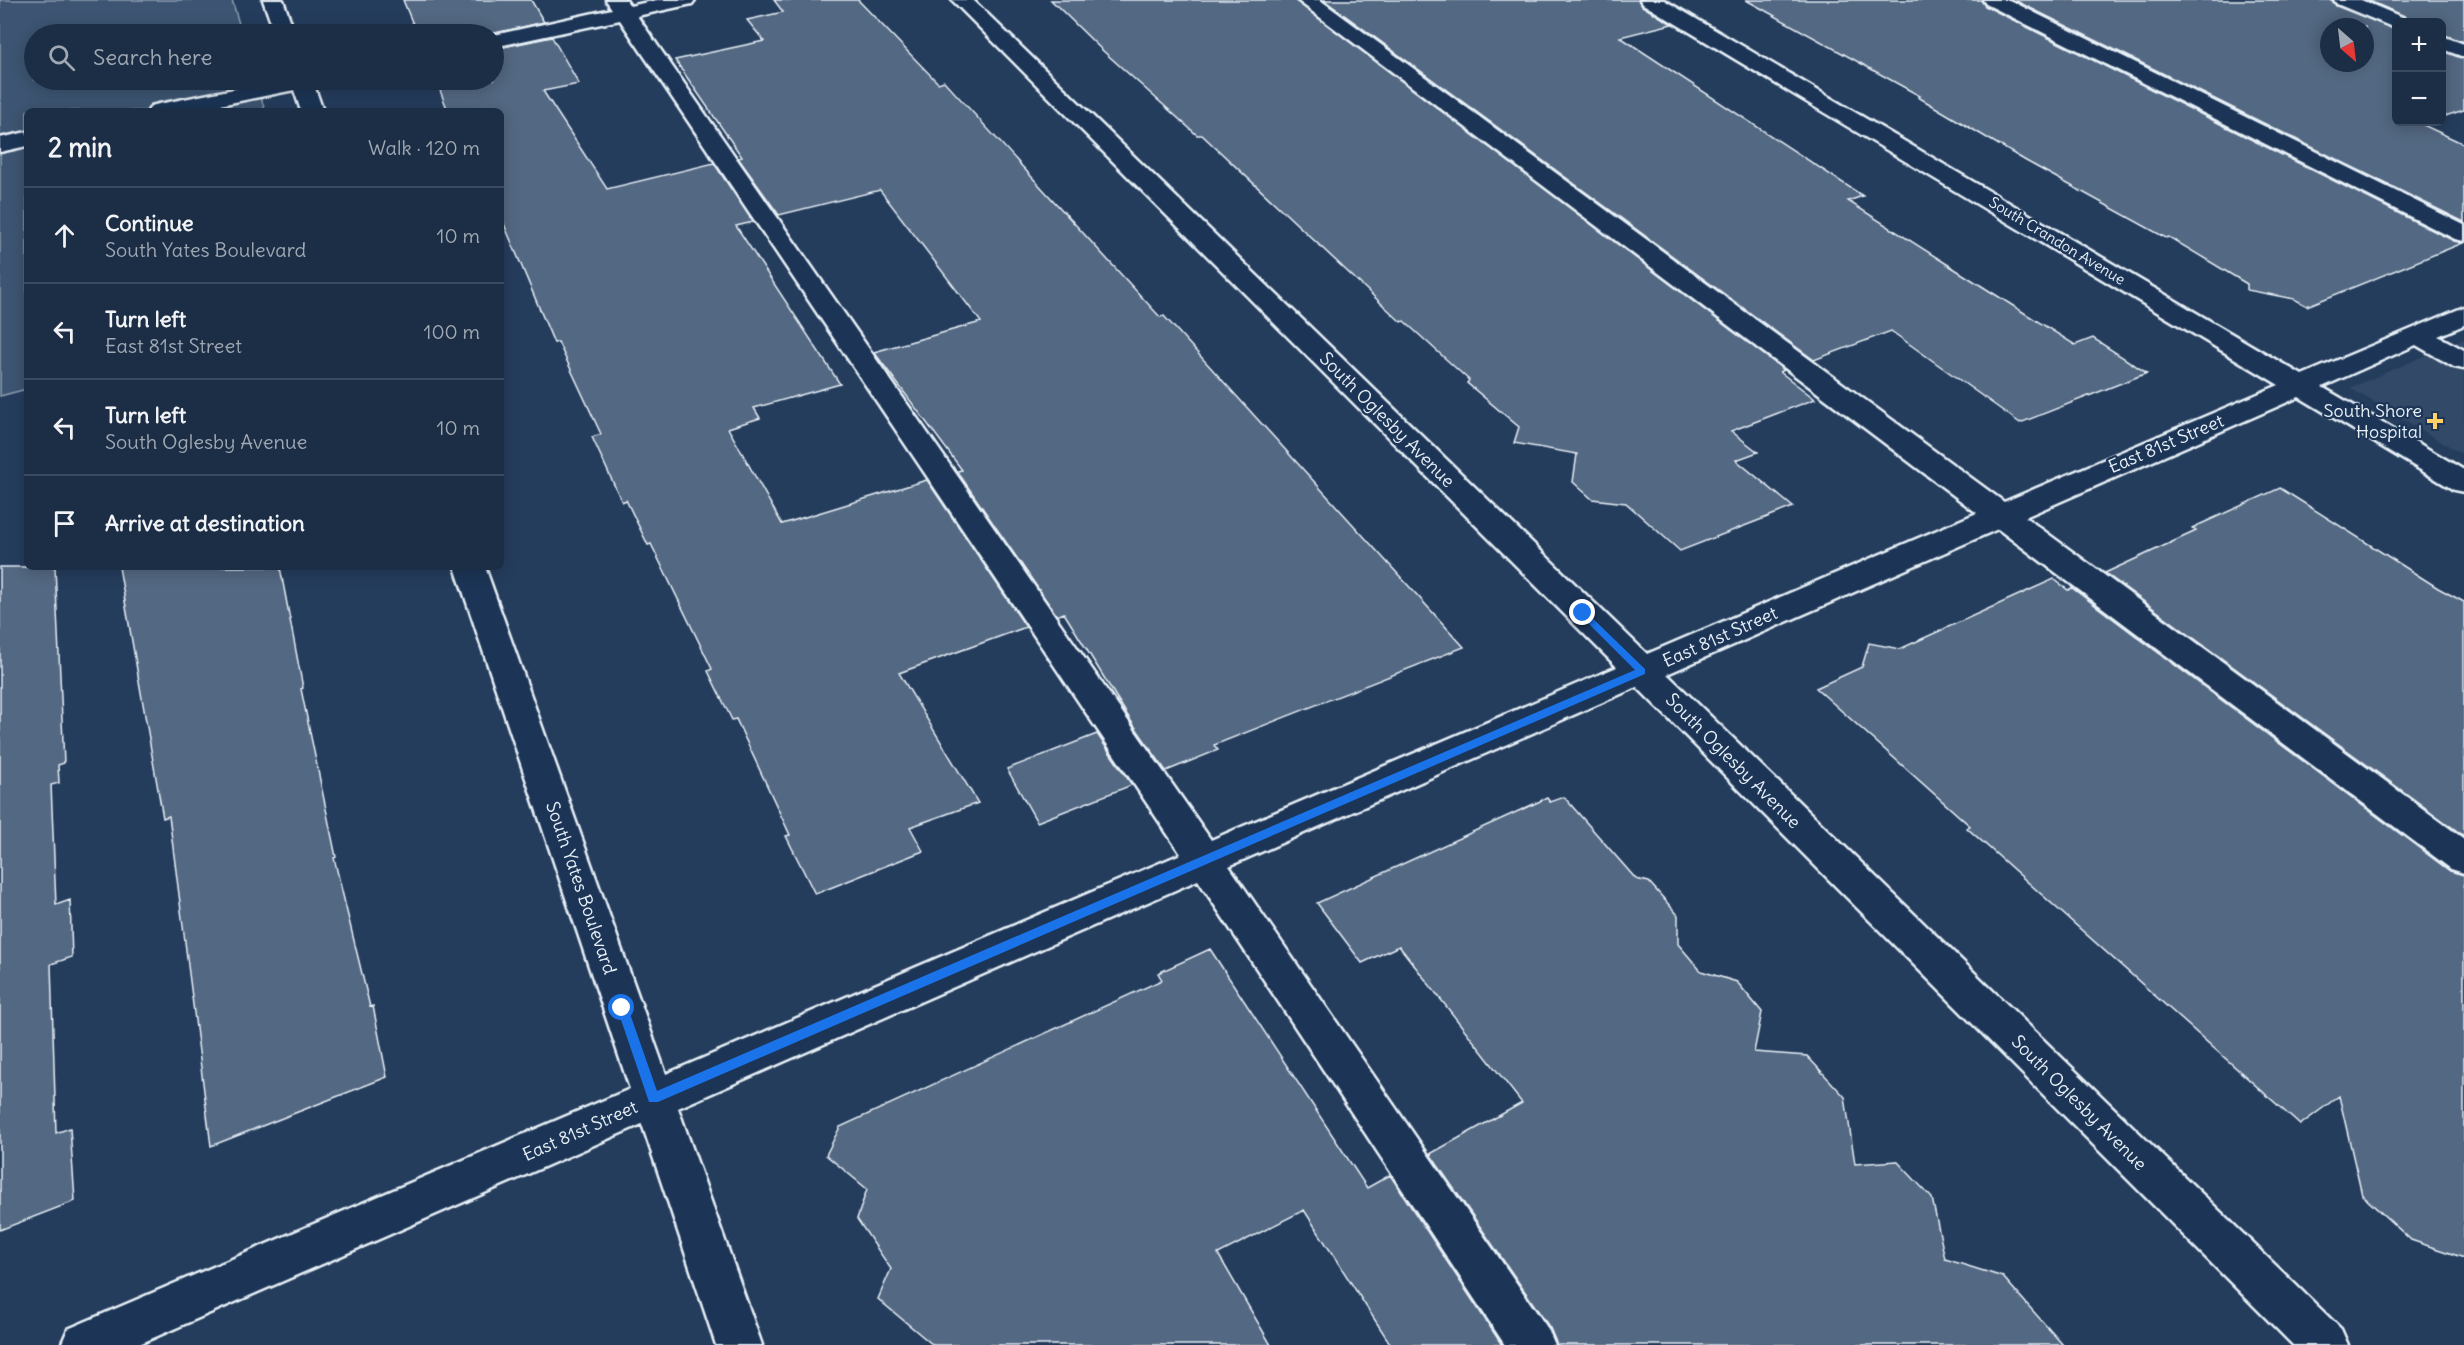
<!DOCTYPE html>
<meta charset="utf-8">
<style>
:root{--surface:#1c2e46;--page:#25364d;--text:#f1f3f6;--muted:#a0a8b3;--line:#3a4a5f}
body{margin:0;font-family:Delius,sans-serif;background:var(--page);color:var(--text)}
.controls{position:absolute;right:18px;top:18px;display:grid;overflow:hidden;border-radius:9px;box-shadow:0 3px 15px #0003}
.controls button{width:54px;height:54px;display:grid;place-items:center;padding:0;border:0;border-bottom:2px solid var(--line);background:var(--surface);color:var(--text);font:30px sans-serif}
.compass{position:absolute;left:2320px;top:18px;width:54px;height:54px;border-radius:50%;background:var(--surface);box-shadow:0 3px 15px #0003;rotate:152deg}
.stop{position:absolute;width:18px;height:18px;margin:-14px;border:4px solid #1a73e8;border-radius:50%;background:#fff}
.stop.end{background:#1a73e8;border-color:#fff;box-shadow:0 2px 6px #0008}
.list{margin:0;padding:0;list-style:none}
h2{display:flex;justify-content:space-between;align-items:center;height:78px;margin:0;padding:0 24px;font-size:26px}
h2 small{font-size:20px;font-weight:400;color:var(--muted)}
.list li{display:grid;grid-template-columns:39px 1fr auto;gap:18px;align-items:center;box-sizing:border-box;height:96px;padding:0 24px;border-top:2px solid var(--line)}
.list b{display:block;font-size:22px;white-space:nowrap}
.list p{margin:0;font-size:20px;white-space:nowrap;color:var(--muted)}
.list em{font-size:20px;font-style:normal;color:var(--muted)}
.icon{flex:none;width:33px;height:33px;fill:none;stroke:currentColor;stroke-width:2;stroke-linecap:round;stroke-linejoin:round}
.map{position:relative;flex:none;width:2464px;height:1345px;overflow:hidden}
.search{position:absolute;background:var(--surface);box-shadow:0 3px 15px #0003;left:24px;top:24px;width:480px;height:66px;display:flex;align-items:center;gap:15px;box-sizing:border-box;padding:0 21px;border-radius:33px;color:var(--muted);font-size:22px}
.panel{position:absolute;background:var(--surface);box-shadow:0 3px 15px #0003;left:24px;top:108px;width:480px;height:462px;border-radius:9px}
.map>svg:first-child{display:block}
.built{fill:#334a68}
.green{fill:#3e5472;stroke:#93a2b5;stroke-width:1.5}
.building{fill:#536782;stroke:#e8f1f8;stroke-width:1.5;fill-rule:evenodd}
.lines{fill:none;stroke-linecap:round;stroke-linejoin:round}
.minor-casing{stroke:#e8f1f8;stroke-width:5}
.minor{fill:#1d3557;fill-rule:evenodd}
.route{fill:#1a73e8}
.poi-dot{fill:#ffd166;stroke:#1d3557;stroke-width:2}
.labels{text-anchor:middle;stroke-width:4.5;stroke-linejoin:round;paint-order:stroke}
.far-street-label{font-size:15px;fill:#e8f1f8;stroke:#1d3557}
.poi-label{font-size:18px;fill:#e8f1f8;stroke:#1d3557;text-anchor:end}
.street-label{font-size:18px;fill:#e8f1f8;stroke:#1d3557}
</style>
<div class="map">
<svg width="2464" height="1345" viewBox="0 0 2464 1345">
<rect width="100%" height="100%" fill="#253d5d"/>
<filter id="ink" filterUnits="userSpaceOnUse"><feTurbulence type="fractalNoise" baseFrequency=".0167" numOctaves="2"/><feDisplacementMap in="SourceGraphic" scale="12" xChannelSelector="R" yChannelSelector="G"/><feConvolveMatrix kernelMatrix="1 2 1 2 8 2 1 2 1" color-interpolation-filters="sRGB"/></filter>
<g filter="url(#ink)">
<path class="built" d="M2464,339V455L2350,388Z"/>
<path class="green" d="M0,0H232L242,34H34V80H256L265,111H27V389L0,396Z"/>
<path class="building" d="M403,0H531L544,22L492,34H417Z
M774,0H858L938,83L944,81L1160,317L1164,316L1464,647L1214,745L1218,750L1166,771L1131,721L1064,613L1057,616L957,471L962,470L874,352L981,322L880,190L779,215L738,158L742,157L675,60L764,41L747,20L783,12Z
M1051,0H1295L1784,370L1780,372L1815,399L1731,431L1758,452L1736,460L1793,507L1680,551L1626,503L1592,499L1573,482L1577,454L1514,443L1519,427L1467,383L1469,380L1404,321L1401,322L1202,135H1197L1102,50Z
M1324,0H1638L1642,6L1672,24L1620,37L1863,196L1848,201L1950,266L2075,345L2093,338L2147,373L2020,423L1891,331L1814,360Z
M1746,0H1981L1985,6L2454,241L2463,243L2307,306L2294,299L2247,290V284L2169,237L2166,238L2026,161L1918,97L1920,96Z
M2014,0H2332L2336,6L2397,30V122H2424L2419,123L2464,144V222ZM2329,27H2365V63H2329Z
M2367,0H2464V42L2442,34V22H2409L2405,16Z
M552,37L579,84L543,91L607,189L714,163L753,222L736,226L840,384L754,408L760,418L728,428L782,524L927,480L1026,627L899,673L978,803L910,827L923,851L815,894L786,836L790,835L736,719L732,720L708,671L712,669L651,544L648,545L626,500L622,502L592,437L601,434L558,342L554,343L501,217V111H448L436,80H494V49Z
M2442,51L2464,59V110L2442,117Z
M2280,488L2438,588L2464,602V836L2105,573L2196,531L2192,528Z
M0,567H55L64,763L58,765L59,783L51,785L56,905L70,900L72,957L51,964L56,1133L70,1128L75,1201L0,1230Z
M119,567H280L303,688L301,689L336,857L334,858L370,1007L373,1006L387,1077L211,1146L169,816L163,818Z
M2054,579L2068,590L2072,588L2450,871L2464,875V1258L2411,1240L2362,1195L2339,1096L2300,1125L1967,828L1970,826L1816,688L1862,667L1869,643L1900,649Z
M1097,734L1132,785L1037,822L1007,769Z
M1564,797L1636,879L1649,882L1678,915V944L1701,971L1737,982L1762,1012L1754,1052L1807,1056L1845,1097L1855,1164L1897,1161L1932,1198L1945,1259L2003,1277L2063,1345H1557L1550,1328L1430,1154L1522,1103L1399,946L1362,963L1317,903L1547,798L1550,802Z
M1210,949L1367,1188L1390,1175L1502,1345H1391L1304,1210L1218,1254L1271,1345H933L878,1299L891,1269L857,1219L867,1189L826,1155L840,1127L1162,980L1158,973Z"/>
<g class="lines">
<defs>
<path id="minor" d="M263,0H283L295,34H275Z
M606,0H626L630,6L657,0H695L692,4L637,16L1211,840L1617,667L952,0H973L1647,654L1977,513L1297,0H1320L2004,502L2279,385L1643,4L1640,0H1664L2302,375L2464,307V325L2438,336L2464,350V369L2454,367L2416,345L2322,387L2464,470V492L2454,490L2299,397L2025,517L2464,839V873L2451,869L1998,529L1667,674L2341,1329L2348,1345H2293L1637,687L1229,866L1548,1329L1555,1345H1505L1198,880L678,1108L762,1345H716L642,1124L137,1345H61L68,1329L630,1089L455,567H485L666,1074L1181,854L620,20L494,47V35L612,9Z
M1983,0H2009L2464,225V241L2455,239L1986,4Z
M2334,0H2361L2404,18L2407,22H2396V28L2390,26L2337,4Z
M2442,36L2464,44V57L2442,49Z
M280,80H319L314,85L323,111H301L294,90L191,111H148L151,106L159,104Z
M27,132V146L0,152V138Z"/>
</defs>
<use href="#minor" class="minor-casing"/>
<use href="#minor" class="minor"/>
</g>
</g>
<path class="route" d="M1583,609L1645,669V674L658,1102H649L617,1008L618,1004H627L628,1008L657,1091L1635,670L1580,615V610Z"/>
<path class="poi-dot" d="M2432 412h6v6h6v6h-6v6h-6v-6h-6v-6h6z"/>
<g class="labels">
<g class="far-street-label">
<text transform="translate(2057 241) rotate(31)" y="5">South Crandon Avenue</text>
</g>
<g class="poi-label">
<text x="2422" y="417">South Shore<tspan x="2422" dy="21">Hospital</tspan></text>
</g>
<g class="street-label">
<text transform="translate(1387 420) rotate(45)" y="6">South Oglesby Avenue</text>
<text transform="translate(2166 444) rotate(-23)" y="6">East 81st Street</text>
<text transform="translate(1720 637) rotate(-24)" y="6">East 81st Street</text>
<text transform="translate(1733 761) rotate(45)" y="6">South Oglesby Avenue</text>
<text transform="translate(581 888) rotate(71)" y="6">South Yates Boulevard</text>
<text transform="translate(2079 1103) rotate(45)" y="6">South Oglesby Avenue</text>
<text transform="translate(580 1131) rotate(-24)" y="6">East 81st Street</text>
</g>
</g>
</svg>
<div class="controls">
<button>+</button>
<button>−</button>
</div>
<svg class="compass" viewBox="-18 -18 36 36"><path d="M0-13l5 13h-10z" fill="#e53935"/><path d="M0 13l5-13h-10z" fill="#a0a8b3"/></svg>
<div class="stop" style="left:622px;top:1008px"></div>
<div class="stop end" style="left:1583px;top:613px"></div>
<div class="search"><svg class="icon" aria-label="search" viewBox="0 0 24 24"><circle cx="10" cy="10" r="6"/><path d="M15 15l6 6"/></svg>Search here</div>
<section class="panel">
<h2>2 min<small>Walk · 120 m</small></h2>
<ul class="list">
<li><svg class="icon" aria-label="ahead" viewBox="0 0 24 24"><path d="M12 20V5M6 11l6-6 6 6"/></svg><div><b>Continue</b><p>South Yates Boulevard</p></div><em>10 m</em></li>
<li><svg class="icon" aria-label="left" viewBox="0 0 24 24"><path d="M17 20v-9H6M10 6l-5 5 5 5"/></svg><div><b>Turn left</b><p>East 81st Street</p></div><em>100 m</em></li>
<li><svg class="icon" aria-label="left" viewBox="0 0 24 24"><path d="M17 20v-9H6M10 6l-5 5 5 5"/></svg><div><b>Turn left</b><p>South Oglesby Avenue</p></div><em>10 m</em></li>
<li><svg class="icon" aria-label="arrive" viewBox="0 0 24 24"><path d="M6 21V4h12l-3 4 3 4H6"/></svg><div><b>Arrive at destination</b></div></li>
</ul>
</section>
</div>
